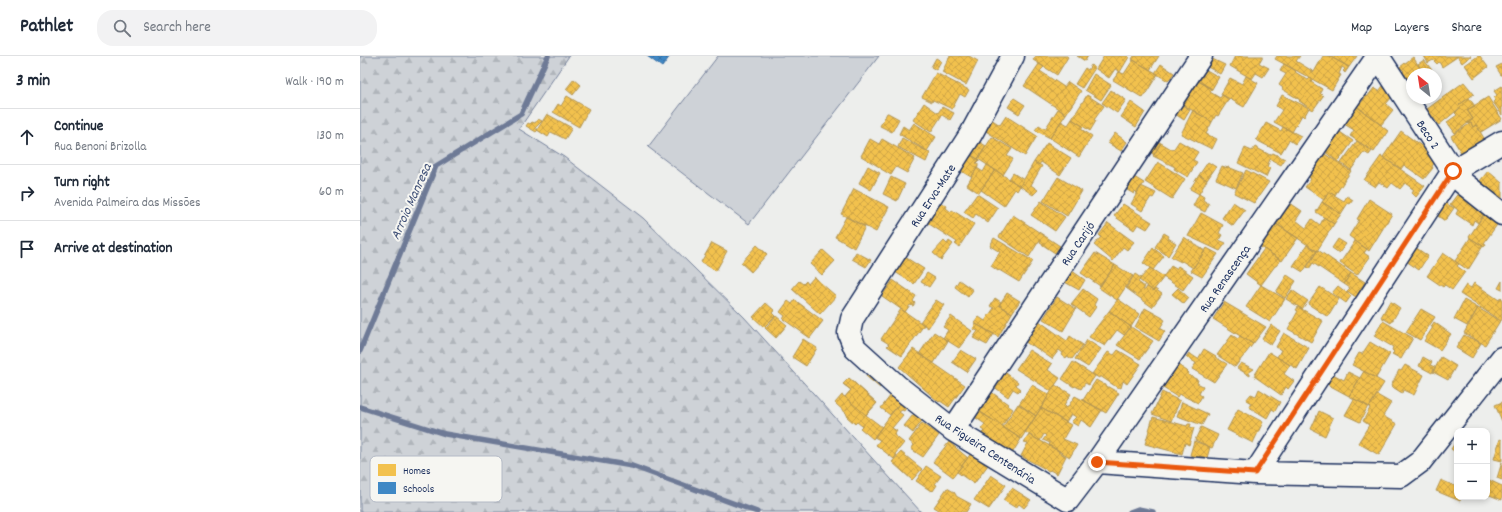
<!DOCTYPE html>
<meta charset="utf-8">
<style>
:root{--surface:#fff;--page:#f2f2f3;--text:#1f2937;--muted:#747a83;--line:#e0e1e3}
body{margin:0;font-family:Dekko,sans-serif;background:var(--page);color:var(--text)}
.controls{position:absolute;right:12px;bottom:12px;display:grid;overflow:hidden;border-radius:8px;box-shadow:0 2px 6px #0003}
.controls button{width:36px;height:36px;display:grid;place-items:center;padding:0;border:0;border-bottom:1px solid var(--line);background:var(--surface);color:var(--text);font:20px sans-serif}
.compass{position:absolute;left:1046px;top:12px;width:36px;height:36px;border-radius:50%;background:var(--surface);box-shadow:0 2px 6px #0003;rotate:330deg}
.stop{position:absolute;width:12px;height:12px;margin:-9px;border:3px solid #ea580c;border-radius:50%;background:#fff}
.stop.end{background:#ea580c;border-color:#fff;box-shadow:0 1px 4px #0008}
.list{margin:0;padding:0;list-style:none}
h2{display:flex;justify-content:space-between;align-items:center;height:52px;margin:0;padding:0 16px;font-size:17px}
h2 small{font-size:13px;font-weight:400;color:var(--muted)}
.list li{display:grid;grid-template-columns:26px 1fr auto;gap:12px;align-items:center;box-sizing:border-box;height:56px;padding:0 16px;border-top:1px solid var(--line)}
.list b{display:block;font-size:15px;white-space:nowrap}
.list p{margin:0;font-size:13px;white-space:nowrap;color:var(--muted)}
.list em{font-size:13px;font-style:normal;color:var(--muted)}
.icon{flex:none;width:22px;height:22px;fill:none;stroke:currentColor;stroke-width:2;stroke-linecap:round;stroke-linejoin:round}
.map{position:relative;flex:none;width:1142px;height:456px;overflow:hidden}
header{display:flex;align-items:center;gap:24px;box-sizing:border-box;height:56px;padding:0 20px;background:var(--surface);border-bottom:1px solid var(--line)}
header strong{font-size:19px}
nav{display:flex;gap:22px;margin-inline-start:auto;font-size:14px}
.search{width:280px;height:36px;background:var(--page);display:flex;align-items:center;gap:10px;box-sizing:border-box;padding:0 14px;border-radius:16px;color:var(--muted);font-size:15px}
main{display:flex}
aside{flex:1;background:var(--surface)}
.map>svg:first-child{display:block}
.forest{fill:url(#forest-firs);stroke:#74809a}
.pitch{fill:#ced2d7;stroke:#74809a}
.homes{fill:url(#homes-cross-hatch);stroke:#b29553}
.schools{fill:url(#schools-cross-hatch);stroke:#346da6}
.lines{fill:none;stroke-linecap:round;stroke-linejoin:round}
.stream{stroke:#6e7a96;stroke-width:5.5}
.minor-casing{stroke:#1b2f5e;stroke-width:25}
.minor{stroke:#f6f6f2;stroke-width:22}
.route{stroke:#ea580c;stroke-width:5}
.labels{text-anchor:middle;stroke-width:4;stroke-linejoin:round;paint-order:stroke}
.street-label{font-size:13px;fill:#1b2f5e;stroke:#f6f6f2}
.water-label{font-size:14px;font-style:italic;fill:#44547a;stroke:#f6f6f2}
.key{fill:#f6f6f2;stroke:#b4bac6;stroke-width:1}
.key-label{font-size:11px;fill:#1b2f5e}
</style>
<header>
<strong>Pathlet</strong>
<div class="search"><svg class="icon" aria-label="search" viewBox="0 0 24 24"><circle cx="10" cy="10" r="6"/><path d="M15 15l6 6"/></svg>Search here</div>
<nav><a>Map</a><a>Layers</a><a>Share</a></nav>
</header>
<main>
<aside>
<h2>3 min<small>Walk · 190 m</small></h2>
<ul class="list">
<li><svg class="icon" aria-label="ahead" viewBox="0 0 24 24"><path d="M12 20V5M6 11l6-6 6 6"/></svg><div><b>Continue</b><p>Rua Benoni Brizolla</p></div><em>130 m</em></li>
<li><svg class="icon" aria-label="right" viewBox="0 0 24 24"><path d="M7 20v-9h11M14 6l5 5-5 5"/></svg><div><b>Turn right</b><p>Avenida Palmeira das Missões</p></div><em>60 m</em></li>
<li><svg class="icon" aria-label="arrive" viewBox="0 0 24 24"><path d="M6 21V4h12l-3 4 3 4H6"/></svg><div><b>Arrive at destination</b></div></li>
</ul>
</aside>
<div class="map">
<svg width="1142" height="456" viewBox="0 0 1142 456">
<defs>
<pattern id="forest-firs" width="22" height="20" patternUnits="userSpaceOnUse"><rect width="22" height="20" fill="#ced2d7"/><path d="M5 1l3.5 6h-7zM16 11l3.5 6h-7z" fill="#b0b5bb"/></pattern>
<pattern id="homes-cross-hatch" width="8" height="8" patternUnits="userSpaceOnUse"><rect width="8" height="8" fill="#f2c14e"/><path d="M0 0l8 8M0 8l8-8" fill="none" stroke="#cfa646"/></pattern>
<pattern id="schools-cross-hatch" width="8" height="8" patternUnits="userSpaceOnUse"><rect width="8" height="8" fill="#3f88c5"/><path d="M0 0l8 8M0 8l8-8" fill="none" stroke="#3470a3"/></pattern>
</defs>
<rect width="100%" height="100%" fill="#edeeec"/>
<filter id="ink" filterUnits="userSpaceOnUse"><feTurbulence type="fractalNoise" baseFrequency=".025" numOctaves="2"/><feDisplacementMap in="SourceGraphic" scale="8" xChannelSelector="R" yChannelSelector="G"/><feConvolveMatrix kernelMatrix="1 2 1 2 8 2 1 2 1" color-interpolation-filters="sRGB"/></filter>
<g filter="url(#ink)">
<path class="forest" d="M0,0H209L159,73L204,101L283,162L384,261L561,456H0Z"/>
<path class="pitch" d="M358,0H519L389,168L288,91Z"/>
<path class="homes" d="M590,0H609L618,5L606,29L582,16Z
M676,0H707L708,1L697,19L673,4Z
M717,0H728L725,5Z
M744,0H768L769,1L760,16L755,13L749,22L736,13Z
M774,0H799L790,14L772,3Z
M875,0H903L899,7L909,12L903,21L896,17L892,23L870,10Z
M917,0H940L936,5L954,16L963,0H969L989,11L985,17L983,15L985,13L982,11L979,18L981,19L972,34L915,3Z
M969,0H997L989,11Z
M1064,0H1097V1L1082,11L1079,6L1077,8L1073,4L1068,7Z
M1097,0H1111L1102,7Z
M1118,0H1120L1128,11L1114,22L1105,9Z
M848,1L865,9L860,18L844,9Z
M1053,1L1064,18H1052V30L1043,16L1044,15L1040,11Z
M576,2L581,5L576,14L571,11Z
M773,4L798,18L783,42L753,24L759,16L764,18Z
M1064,4L1075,18H1064L1058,8Z
M679,8L684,11L680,15L704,31L708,26L721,35L706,58L664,30Z
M801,8L814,17L808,25L795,17Z
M924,8L936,15L935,16L948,24L950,22L953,24L951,26L962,33L960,37L963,40L953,54L939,45L940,44L922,33L923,32L919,29L926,18L920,15Z
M1142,8V19H1141L1136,11Z
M731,9L735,12L722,32L715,28L725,12L728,14Z
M843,12L859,21L852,33L835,23Z
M576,17L609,34L605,41L600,38L592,53L573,44L572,46L562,41Z
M734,18L751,29L741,44L725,34Z
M886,20L898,27L884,51L861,38L870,22L882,28Z
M214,23L221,29L213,39L206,33Z
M835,23L852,33L850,36L860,42L862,39L869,43L858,60L856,59L852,66L820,47Z
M1104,26L1114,38L1099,49L1101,51L1079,69L1067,53Z
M1023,30L1032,41L1026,48L1033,54L1021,69L996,50L999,45L1001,47L1006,40L1007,41L1014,32L1019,35Z
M1142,30V59L1133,46L1135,44L1134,42L1137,39L1134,35Z
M751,34L766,44L757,57L742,47Z
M727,39L744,50L734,64L736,65L730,75L712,63Z
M922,39L949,52L944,61L942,59L932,76L914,66L922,54L916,50Z
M207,40L229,53L219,71L193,56L198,48L201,50Z
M1128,41L1142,63L1121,76L1116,69L1113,71L1111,67L1108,68L1107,66L1113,63L1107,54Z
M654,42L665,49L659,58L648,51Z
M1109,42L1115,50L1107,54L1113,63L1095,77L1087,66L1097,59L1095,57L1101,51L1099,49Z
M771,46L785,56L776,71L761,61Z
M564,47L578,57L582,51L594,57L590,64L582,59L571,76L553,64Z
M821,48L830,54L824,64L815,58Z
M997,50L1028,75L1014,96L990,80L994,74L984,68Z
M698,53L706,58L690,82L675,74L679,69L685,73Z
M833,54L852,66L846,78L857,83L852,93L821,78Z
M527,57H528L539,63L532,76L520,70Z
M187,58L212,72L205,83L191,76L188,81L177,74Z
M646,60L677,80L665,100L621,72L628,61L640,69Z
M178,63L182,65L175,72L178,74L176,76L166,70L168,67L170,68L172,66L175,67Z
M712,63L723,70L721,73L732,80L719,101L690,82L701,65L708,69Z
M554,67L576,81L567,95L539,78L543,70L549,74Z
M906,67L921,75L923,71L941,80L935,88L929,84L921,97L896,84Z
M1111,67L1113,71L1116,69L1124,82L1102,98L1091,80Z
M1041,75L1078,102L1072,110L1073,112L1064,123L1044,109L1041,113L1023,101Z
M980,76L993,85L978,106L965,96Z
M755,77L767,86L761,95L748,87Z
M632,81L652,93L647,100L653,103L643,119L618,103Z
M542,82L570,97L566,106L538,91Z
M510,83L519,88L522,83L555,102L547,117L536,111L531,119L521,113V112L501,100Z
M615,83L626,90L618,103L606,96Z
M796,84L801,87L794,99L789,95Z
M819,85L838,96L833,104L837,106L828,121L814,113L815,111L793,100L801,87L813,94Z
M997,85L1012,95L1009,99L1004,96L991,114L981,107Z
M687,87L711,102L700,119L681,106L679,109L674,106Z
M895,91L910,99L913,97L925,103L921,109L910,103L907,111L910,112L906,121L878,107L885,92L892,95Z
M960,95L991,115L975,139L969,136L964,144L945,131L951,123L945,118Z
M606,96L619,104L616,107L618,108V111L611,121L596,112Z
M1021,100L1065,130L1056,141L1052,137L1054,134L1045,127L1040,133L1032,127L1028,132L1019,126L1015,131L1004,124Z
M674,106L682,110L671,129L678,134L673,139L660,130Z
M798,106L825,123L812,143L785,126Z
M848,106L856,111L847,124L839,119Z
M627,109L635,114L619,137L607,129L617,112L623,116Z
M508,110L520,117L511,134L499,127Z
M862,110L868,112V111L883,117L876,132L856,123Z
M635,114L660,130L657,135L655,133L644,150L621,134Z
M886,114L909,126L894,147L874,137Z
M1128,115L1142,127V145L1119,126Z
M653,117L664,124L660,130L649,123Z
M839,119L847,124L839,138L830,133Z
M531,121L545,128L537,145L523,138Z
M698,121L722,135L707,160L683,145Z
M774,121L784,127L777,137L775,135L774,138L767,134Z
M781,130L796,137L793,142L791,141L782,155L771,148Z
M1103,131L1128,151L1118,167L1114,164L1112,169L1096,158L1098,154L1090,148Z
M494,133L529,151L516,176L481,158Z
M969,136L984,145L987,140L993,144L990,148L988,147L981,158L962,146Z
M617,138L638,152L628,167L616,158L613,162L604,156Z
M839,138L844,141L843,144L849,148L845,156L833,150Z
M1009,143L1032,158L1009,195L989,180L999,164L997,163Z
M1080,144L1094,152L1085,165L1072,156Z
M681,145L705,161L695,175L671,159Z
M927,145L942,155L936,164L946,172L952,163L960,169L964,161L974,168L957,195L913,166Z
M579,146L587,150L586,152L591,156L592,154L614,168L599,191L595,188L597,186L566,166Z
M873,146L885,154L873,170L862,162Z
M962,146L981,158L974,168L956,156Z
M763,148L792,166L787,173L778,168L774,174L754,160Z
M841,157L863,169L859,177L862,179L859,184L866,187L860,195L828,180Z
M1125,157L1139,166L1124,187L1126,188L1124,191L1109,181Z
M653,159L700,190L695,197L680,187L681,185H679L669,201L639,181Z
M486,161L505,171L494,192L475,181Z
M748,167L774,186L767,194L763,191L753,205L734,189L741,181L739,179Z
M915,167L938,182L922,205L899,190Z
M804,177L809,180L808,182L816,187L808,200L795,191Z
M824,181L845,195L833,212L822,205L821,206L811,201Z
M634,182L673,205L659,226L639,214L638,215L631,210L640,196L630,190Z
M1110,182L1123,190L1108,214L1095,205Z
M978,183L986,188L979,197L972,192Z
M584,185L587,188L589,185L593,188L581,204L573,197Z
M995,185L1007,193L1004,197L1010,201L997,219L980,207Z
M352,187L367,195L356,215L341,206Z
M397,189L407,198L391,216L381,207Z
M947,189L957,195L943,216L933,210Z
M1055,191L1068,200L1059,214L1046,205Z
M793,192L804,200L793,214L783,207Z
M847,192L858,198L842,221L831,215Z
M904,193L921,204L916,210H915L901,229L886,218Z
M463,194L475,205L462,219L450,208Z
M958,194L991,217L984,228L953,207L949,213L947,211Z
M496,196L511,204L506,211L492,203Z
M735,197L755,209L740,230L721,217Z
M1083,197L1099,208L1097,210L1105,216L1092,234L1085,229L1083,231L1067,220Z
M545,201L564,213L554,228L535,216Z
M755,209L773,220L757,244L739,232Z
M811,210L816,213L818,210L833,220L823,234L803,221Z
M708,212L725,224L719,234L701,224Z
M790,212L804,221L793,235L779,224Z
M567,217L575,222L569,231L561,226Z
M991,217L1005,226L996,241L987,235L990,232L984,228Z
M775,218L781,222L778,226L785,231L783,234H785L787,231L793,235L795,233L802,238L792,251L766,232Z
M927,219L936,225L925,242L916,236Z
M454,221L476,240L460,258L432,233L439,225L443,228L446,225L448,228Z
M533,224L556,240L553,245L555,247L553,250L550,249L545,256L522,240Z
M599,224L613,234L608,241L595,231Z
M1142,225V234L1138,232Z
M1114,227L1139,244L1141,241L1142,242V263L1141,265L1100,238L1106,229L1111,232Z
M901,229L925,243L910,266L886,251Z
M978,230L991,240L986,247L972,237Z
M960,231L979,243L968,261L948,248Z
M818,232L829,242L824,248L812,238Z
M723,233L737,243L734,249L736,251L729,261L711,248Z
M932,234L948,245L942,253L926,243Z
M647,237L660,245L652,257L639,249Z
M697,241L716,253L703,275L683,263Z
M635,242L641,246L639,249L652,257L638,281L614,267L619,261L625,265L634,252L630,250Z
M758,243L779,258L771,271L749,255Z
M435,244L463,265L450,282L423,263L425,260L420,256L428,245L432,248Z
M576,244L584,249L568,272L560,266Z
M1104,244L1118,252L1107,270L1094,263Z
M1030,245L1040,252L1031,267L1021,261Z
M864,246L906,271L893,288L853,263Z
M406,247L415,255L412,257L415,260L404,271L393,261Z
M938,251L963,265L951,286L928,273L938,255L936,254Z
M785,252L803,262V263L805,264L800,272L805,275L799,285L775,271Z
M1118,252L1140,265L1125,289L1104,277Z
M541,253L564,269L542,300L527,290L529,288L521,283Z
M1061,253L1075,261L1060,284L1046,276Z
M749,255L771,271L764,279L757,274L745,290L729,281Z
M416,260L427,269L416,282L405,272Z
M591,260L612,275L599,292L583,282L588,274L583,271Z
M675,262L707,285L710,280L723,289L712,303L707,300L706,302L702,299L703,297L699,294L692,303L672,289L671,290L660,282Z
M1023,265L1053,282L1041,303L1032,298L1034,296L1032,294L1033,291L1014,280Z
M1074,266L1091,278L1080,294L1064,285L1073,271H1071Z
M616,268L634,278L627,289L613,282L618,275L613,273Z
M911,269L920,275L911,289L902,283Z
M771,271L793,285L780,303L757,289Z
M574,276L588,285L574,307L559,298Z
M924,277L949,292L937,313L917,301L921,294L916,291Z
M872,279L878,283L880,280L893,288L875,311L857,299Z
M1104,279L1121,287L1112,302L1096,292Z
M443,283L457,292L446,310L432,301Z
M727,284L741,293L728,311L715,303Z
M1010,286L1030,298L1016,322L992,309L999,297L1002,298Z
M553,293L605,329L589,351L580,345L579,346L539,311Z
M844,293L856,300L855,301L867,308L854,326L832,313L836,307L826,301L829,297L838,303Z
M601,294L616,303L607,316L592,306Z
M669,294L692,308L688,314L700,322L691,335L656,313Z
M758,294L781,308L767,328L763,325L761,332L759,331L758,332L740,320L739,322L732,318L748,296L754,299Z
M909,296L930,309L924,318L934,325L928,333L926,331L921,339L894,320Z
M1063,301L1072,306L1070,309L1075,311L1072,317L1059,310Z
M1081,301L1096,310L1088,324L1073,316Z
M713,306L735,320L729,329L725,327L721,333L715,330L714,331L702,323Z
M815,307L827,315L829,317L828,319L838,324L837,327L843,330L839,338L842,340L838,347L819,338L817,341L800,330Z
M881,307L894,313L888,317L890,318V320L877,312Z
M1045,309L1064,319L1054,339L1043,334L1042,337L1031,330L1039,314L1041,315Z
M514,310L524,328L520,332L506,320Z
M642,314L658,326L656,329L661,333L658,336L653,333L648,341L633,330Z
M1004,315L1024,327L1009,351L989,340Z
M988,316L1000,322L989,340L965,327L971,317L984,324Z
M489,322L517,347L506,359L522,371L513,383L500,372L502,370L497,366L495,368L486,360L487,358L475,347L482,339L485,341L491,334L483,328Z
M489,322L517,347L506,359L485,341L491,334L483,328Z
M736,324L759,337L746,357L723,344Z
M672,329L689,339L676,360L659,348Z
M695,329L711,338L704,349L707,352L715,340L742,354L731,371L721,364L718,370L711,366L716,361L711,358L706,366L681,352Z
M899,333L920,346L915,355L912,353L907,362L889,351L891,347L886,344L891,338L896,340Z
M534,335L543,343L530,359L521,352Z
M630,335L648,348L647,349L653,353L642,370L617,354Z
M802,336L820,345L811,365L792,358Z
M1017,339L1031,347L1023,360L1037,368L1019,399L998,387L1009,369L1003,365L1010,352L1009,351Z
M994,343L1008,350L1000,366L985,359Z
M541,345L547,350L544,355L542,354L539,356L543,359L532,372L537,375L534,379L544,387L535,398L537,399L534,403L516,389L520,384L514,381Z
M822,346L848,358L842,369L817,360Z
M1142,346V365L1135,349Z
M658,348L676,360L661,383L643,371Z
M681,352L711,369L703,383L717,389L710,401L689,390L690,387L683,384L686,380L684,378L680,385L665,376Z
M616,353L661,383L651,399L621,378L624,375L621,373L625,368L613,360Z
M878,353L903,366L893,387L867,374Z
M557,354L564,362L553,377L544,370Z
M959,355L973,362L965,380L951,373Z
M793,361L827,370L828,368H831L830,371L834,372L829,389L825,387L822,398L785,388Z
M562,367L579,379L563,401L551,393L554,389L549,385Z
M841,371L858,379L852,392L835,384Z
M669,379L700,395L698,396L706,400L697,418L690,414L689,415L661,400L668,387L664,386Z
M1140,383L1142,384V405L1134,403Z
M1097,384V397L1091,393Z
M834,385L850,391L847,402L840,400V402L830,399Z
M589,386L608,402L593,421L573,406Z
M541,396L562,413L552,424L532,406Z
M612,396L628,409L614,428L597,416Z
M1142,406V424L1137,422Z
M566,410L581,420L575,428L577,429L573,435L572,434L571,435L556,425Z
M631,419L646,429L629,453L614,444Z
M1081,424L1097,431V441H1101L1100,445L1076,435Z
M1129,424L1142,430V444L1127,438V428Z
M587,432L594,436L596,439V440L611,448L606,456H582L574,451Z
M652,432L671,444L664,452L659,448L656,452L643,444Z"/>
<path class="schools" d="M287,0H310L302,11Z"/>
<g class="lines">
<path class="stream" d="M0,295L76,110L161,58L188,0
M0,351L85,378L272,410L397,456
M770,456L778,453L793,456"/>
<defs>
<path id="minor" d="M653,0L611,78L492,263L489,277L495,292L537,330L593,374L708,444
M1018,0L1093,115L1103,127L1142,158
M593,374L841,0
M737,406L895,417L1041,420L1060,406L1142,302
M895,417L1093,115L1142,86
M708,444L737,406L1018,0"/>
</defs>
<use href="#minor" class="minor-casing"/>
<use href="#minor" class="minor"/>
</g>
</g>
<g class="lines" filter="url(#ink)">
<path class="route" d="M737,406L895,417L1093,115"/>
</g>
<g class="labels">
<g class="street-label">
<text transform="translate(1069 78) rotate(57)" y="5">Beco 2</text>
<text transform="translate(572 139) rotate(-57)" y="5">Rua Erva-Mate</text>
<text transform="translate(717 187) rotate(-56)" y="5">Rua Carijó</text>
<text transform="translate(864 222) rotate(-55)" y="5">Rua Renascença</text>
<text transform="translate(626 392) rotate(33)" y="5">Rua Figueira Centenária</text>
</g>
<g class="water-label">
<text transform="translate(50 145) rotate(-66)" y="5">Arroio Manresa</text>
</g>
</g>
<rect x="10" y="400" width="132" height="46" rx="6" class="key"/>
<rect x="18" y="408" width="18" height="12" fill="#f2c14e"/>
<rect x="18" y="426" width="18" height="12" fill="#3f88c5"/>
<g class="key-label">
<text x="43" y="418">Homes</text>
<text x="43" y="436">Schools</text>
</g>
</svg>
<div class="controls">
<button>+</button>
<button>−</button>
</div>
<svg class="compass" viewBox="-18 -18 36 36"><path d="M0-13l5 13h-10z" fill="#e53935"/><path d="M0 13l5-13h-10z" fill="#747a83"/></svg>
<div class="stop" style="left:1093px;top:115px"></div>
<div class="stop end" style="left:737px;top:406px"></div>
</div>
</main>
